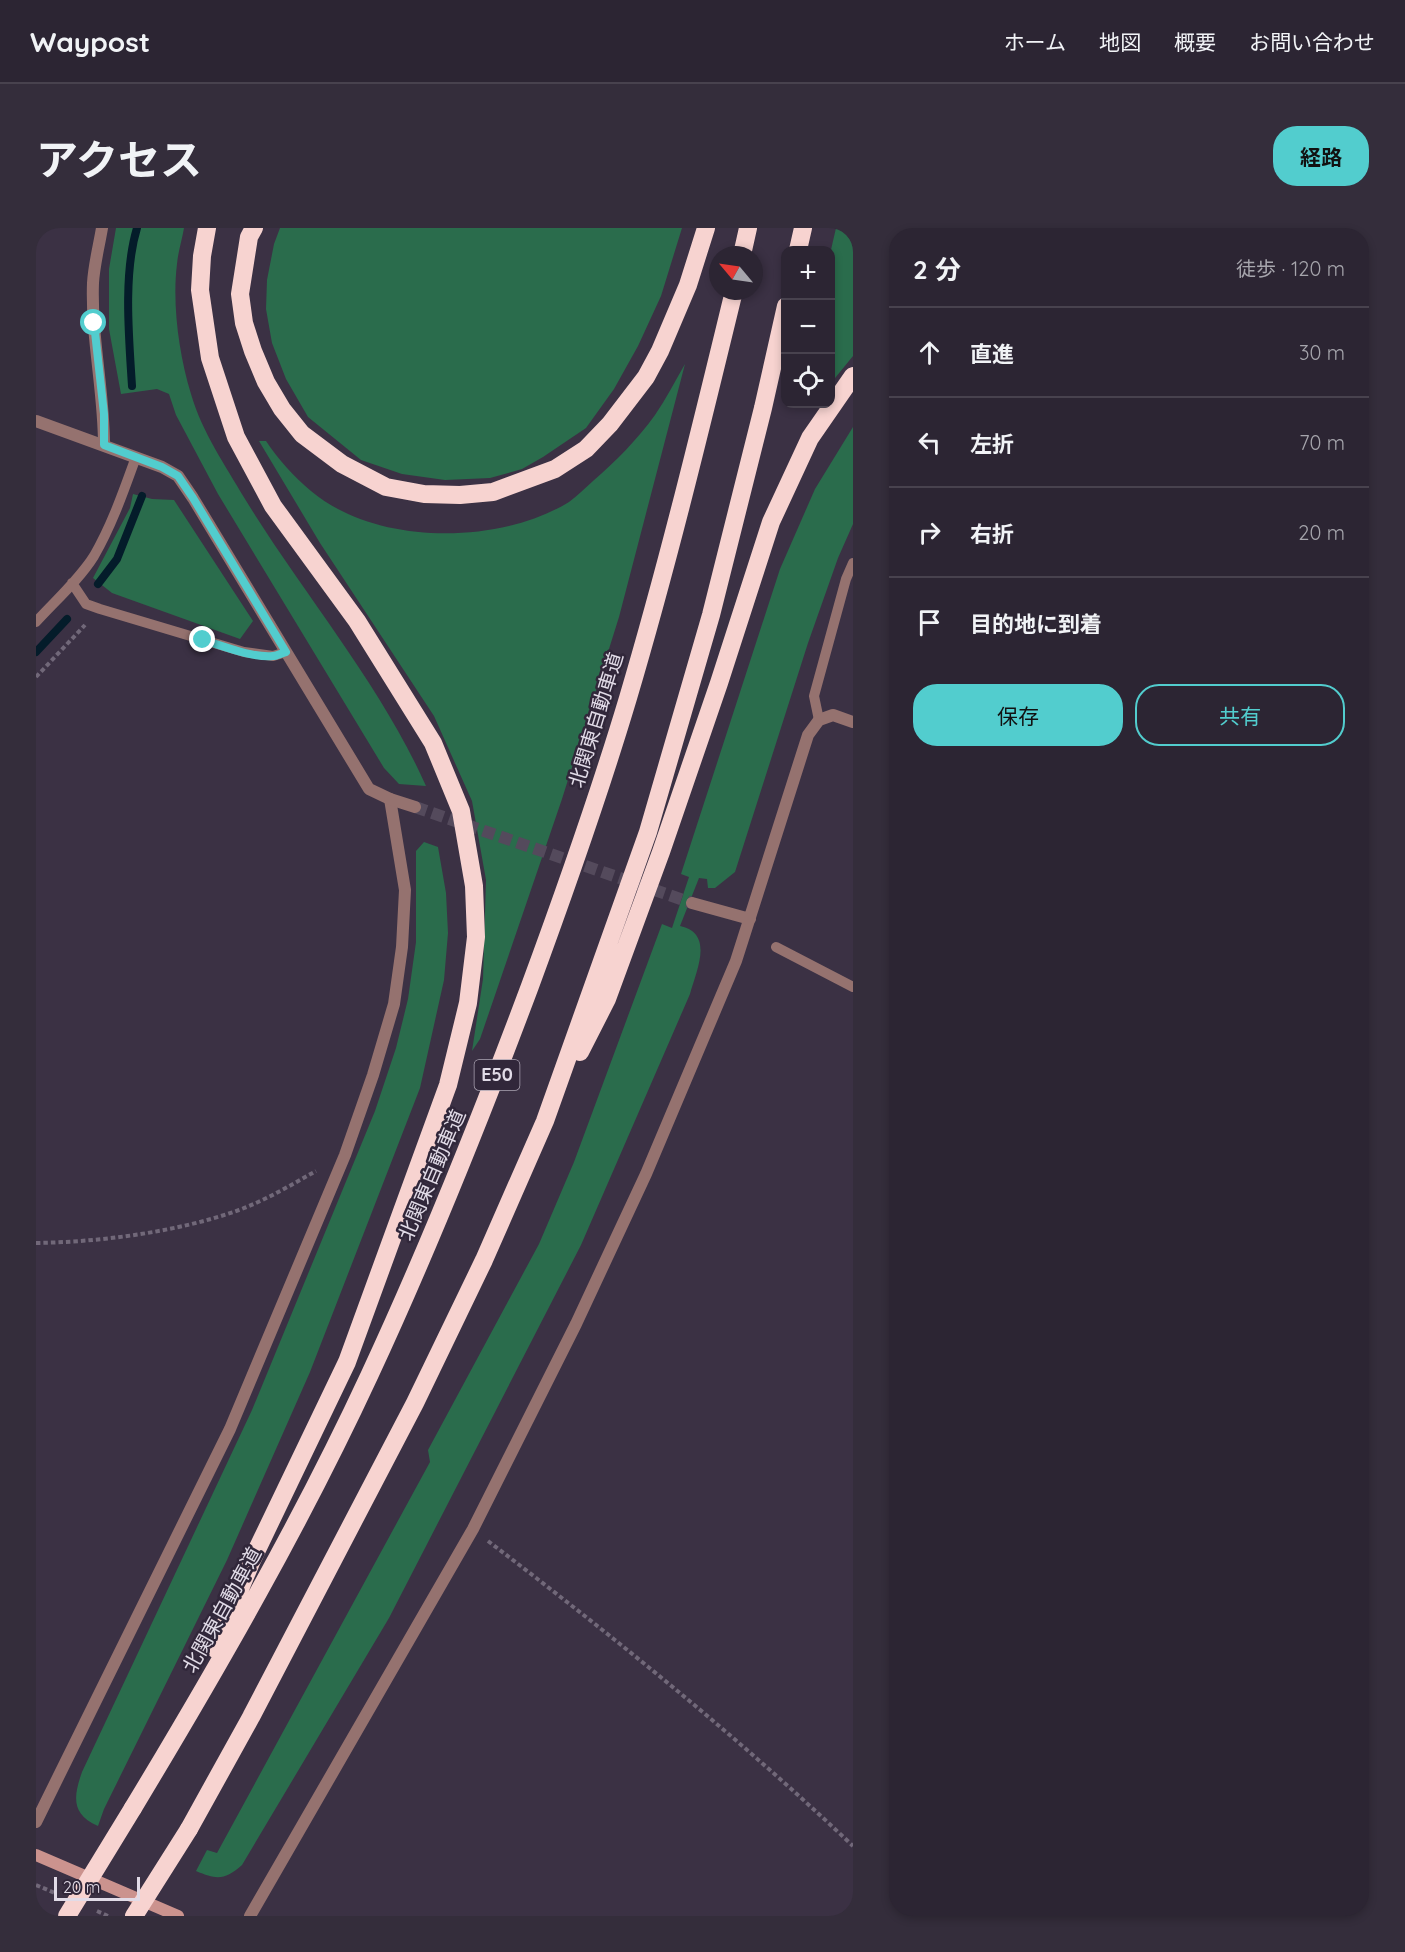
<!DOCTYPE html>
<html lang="ja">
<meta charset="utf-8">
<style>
:root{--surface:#2c2533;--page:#342d3b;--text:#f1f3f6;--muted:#a6a5ac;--line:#48424e;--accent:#52cdce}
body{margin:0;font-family:Quicksand,"Noto Sans JP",sans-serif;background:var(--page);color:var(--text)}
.controls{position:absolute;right:18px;top:18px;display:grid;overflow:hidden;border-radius:12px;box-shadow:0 3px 9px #0003}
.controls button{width:54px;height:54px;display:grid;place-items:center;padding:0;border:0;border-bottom:2px solid var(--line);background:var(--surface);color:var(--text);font:30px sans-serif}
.compass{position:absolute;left:673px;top:18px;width:54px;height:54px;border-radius:50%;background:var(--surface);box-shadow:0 3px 9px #0003;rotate:299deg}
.scale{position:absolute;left:18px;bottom:15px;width:86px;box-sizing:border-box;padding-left:6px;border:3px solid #e1dbe7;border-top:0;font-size:16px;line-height:21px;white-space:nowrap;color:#e1dbe7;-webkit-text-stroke:4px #31273a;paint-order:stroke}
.stop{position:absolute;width:18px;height:18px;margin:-14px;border:4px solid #52cdce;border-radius:50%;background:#fff}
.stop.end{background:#52cdce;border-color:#fff;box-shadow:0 2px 6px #0008}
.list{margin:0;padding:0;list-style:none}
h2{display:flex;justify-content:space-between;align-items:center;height:78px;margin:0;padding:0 24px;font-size:26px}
h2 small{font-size:20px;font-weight:400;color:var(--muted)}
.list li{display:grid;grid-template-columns:39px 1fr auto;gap:18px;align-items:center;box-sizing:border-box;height:90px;padding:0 24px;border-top:2px solid var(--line)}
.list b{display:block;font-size:22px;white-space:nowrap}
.list em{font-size:20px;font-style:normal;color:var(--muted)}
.actions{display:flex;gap:12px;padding:18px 24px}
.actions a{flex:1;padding:14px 0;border:2px solid var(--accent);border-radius:24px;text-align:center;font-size:21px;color:var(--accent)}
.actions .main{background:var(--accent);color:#111}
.icon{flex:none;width:33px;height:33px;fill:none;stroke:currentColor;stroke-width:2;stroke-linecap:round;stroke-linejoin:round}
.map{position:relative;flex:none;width:817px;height:1688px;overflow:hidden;border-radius:24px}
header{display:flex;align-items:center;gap:36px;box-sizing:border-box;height:84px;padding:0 30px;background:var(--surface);border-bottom:2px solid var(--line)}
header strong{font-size:28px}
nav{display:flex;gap:33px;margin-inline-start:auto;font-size:21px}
.intro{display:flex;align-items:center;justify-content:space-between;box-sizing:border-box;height:144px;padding:0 36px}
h1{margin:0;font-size:42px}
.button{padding:15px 27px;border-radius:24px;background:var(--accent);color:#111;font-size:21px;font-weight:700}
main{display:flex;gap:36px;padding:0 36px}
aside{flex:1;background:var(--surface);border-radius:24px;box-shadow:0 3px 9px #0003}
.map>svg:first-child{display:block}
.green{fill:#2a6c4c}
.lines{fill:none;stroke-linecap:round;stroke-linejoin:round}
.stream{stroke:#041c2a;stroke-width:8}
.tertiary-tunnel{stroke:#544a5c;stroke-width:12;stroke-dasharray:12 6;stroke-linecap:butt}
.path{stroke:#716879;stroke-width:4;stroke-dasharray:4.5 3;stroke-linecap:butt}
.service{stroke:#95726f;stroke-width:10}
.minor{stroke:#95726f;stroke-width:12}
.tertiary{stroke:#95726f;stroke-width:12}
.secondary{stroke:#cb938e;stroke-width:12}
.motorway{stroke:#f7d3d0;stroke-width:18}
.motorway-bridge{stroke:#f7d3d0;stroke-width:18}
.route{stroke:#52cdce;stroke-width:8}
.labels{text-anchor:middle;stroke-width:5;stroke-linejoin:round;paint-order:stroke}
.shield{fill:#31273a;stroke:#aca5b3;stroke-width:1.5}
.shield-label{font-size:18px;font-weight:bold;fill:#e1dbe7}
.street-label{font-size:20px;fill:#e1dbe7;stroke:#31273a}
</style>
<header>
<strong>Waypost</strong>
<nav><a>ホーム</a><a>地図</a><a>概要</a><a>お問い合わせ</a></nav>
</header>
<div class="intro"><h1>アクセス</h1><a class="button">経路</a></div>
<main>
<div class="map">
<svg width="817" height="1688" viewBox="0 0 817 1688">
<rect width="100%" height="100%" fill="#3b3144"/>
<path class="green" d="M80,0H148C146,12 142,24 141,36C136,76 143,127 155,166C166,204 189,237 209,271C268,367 344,455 390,558L363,556L348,540L182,266L140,187L133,166L121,161L85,166L73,101V41Z
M244,0H646L625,68L602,118L578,161L550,200L507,229L486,241L454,250L409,252L366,246L325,232L272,189L250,151L236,115L230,81L231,52L238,16Z
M800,0H817V128L795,155L794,26Z
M649,136L583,389L526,571L444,811L436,823L447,751L450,652L436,573L398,488L284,315L223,213H230C242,231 258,249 275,263C340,318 463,317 533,274C541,268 549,260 557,253C580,233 601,212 619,187C630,171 639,153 649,136Z
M817,199V296L802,330L772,415L699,644L679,660H672L671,651L663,650L644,698C679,705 660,744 654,766L545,1017L353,1390L206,1637C189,1652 181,1652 160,1643L171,1622L181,1625L394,1234L392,1222L503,1016L538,934L626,696L636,700L653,649L645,646L744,341L779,261Z
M97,266L116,271L138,272L217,393L204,411L76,365L57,350L94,280Z
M388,614L402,619L410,665L412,705L408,752L384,860L274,1144L191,1332L68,1581L62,1598C34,1586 38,1567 46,1544L216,1182L339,883L360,820L372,771L380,714V623Z"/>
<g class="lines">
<path class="stream" d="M96,158C93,110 87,46 101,0
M62,356L81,331L106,268
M0,424L31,391"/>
<path class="tertiary-tunnel" d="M379,579L656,675"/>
<path class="path" d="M0,449L49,397
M0,1015C64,1014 142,1004 203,982C230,972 255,957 280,943
M452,1313C578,1409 702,1509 817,1618
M0,1657L19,1665
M61,1683L72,1688"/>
<path class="service" d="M36,355L50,376L64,381L208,424L237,428L250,424
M0,394C19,373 43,352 58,328C76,297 88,262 100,229
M783,492L778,468L810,351L817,335
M740,719L817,759"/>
<path class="minor" d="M66,0C63,18 58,37 57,55C55,109 68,163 68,217
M0,1594L194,1201L309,927L337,847L358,776L366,719L369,662L354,571"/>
<path class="tertiary" d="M0,193L126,239L142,248L157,270L333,561L354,571L379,579
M656,675L714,691
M214,1688L437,1301L540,1096L610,946L700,733L772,507L783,492L797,487L817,494"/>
<path class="secondary" d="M0,1627L142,1688"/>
<path class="motorway" d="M171,0L166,28L164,62L174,130L200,209L237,278L321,393L397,515L425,583L438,658L440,709L432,775L412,857L311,1134L216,1332L179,1421
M218,0L213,9L204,66L208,95L217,123L230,154L246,181L266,206L306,236L350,259L388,266L424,267L457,264L519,241L550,221L574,196L610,149L624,123L652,57L670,0
M762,22L767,0
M706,27L712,0
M544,824L571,771L625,624L683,455L735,294L774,210L817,148
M97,1580C182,1439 265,1295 334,1146C393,1019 445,889 494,758C529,663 563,567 592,470C632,335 665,199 698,63
M153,1601L215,1489L379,1175L448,1032L509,893L612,604L675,387L727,180L750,78"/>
<path class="motorway-bridge" d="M31,1688L97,1580
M98,1688L153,1601"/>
</g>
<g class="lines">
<path class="route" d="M58,95L68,186V217L126,239L142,248L157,270L250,424C246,425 241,428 237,428C216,430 187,418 167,412"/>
</g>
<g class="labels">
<rect class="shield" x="438.5" y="832" width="45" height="30" rx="4.5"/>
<g class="shield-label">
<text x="461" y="853">E50</text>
</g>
<g class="street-label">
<text transform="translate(560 492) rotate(-73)" y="7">北関東自動車道</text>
<text transform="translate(396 947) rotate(-67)" y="7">北関東自動車道</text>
<text transform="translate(186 1382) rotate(-61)" y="7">北関東自動車道</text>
</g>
</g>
</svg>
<div class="controls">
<button>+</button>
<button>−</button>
<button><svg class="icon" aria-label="locate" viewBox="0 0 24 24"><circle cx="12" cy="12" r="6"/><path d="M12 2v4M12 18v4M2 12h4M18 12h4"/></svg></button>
</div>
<svg class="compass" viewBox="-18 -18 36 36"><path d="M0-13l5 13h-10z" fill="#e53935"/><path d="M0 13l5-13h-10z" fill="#a6a5ac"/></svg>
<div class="scale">20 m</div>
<div class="stop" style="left:58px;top:95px"></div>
<div class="stop end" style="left:167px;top:412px"></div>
</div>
<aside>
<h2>2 分<small>徒歩 · 120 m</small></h2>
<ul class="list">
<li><svg class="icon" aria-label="ahead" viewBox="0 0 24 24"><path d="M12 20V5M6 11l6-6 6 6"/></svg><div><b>直進</b></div><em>30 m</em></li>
<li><svg class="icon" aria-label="left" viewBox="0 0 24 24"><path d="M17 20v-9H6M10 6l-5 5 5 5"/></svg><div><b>左折</b></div><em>70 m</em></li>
<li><svg class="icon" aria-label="right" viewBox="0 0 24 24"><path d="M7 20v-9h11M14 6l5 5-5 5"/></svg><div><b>右折</b></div><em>20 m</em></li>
<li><svg class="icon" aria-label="arrive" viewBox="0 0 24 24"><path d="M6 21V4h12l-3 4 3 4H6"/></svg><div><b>目的地に到着</b></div></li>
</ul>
<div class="actions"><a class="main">保存</a><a>共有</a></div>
</aside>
</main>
